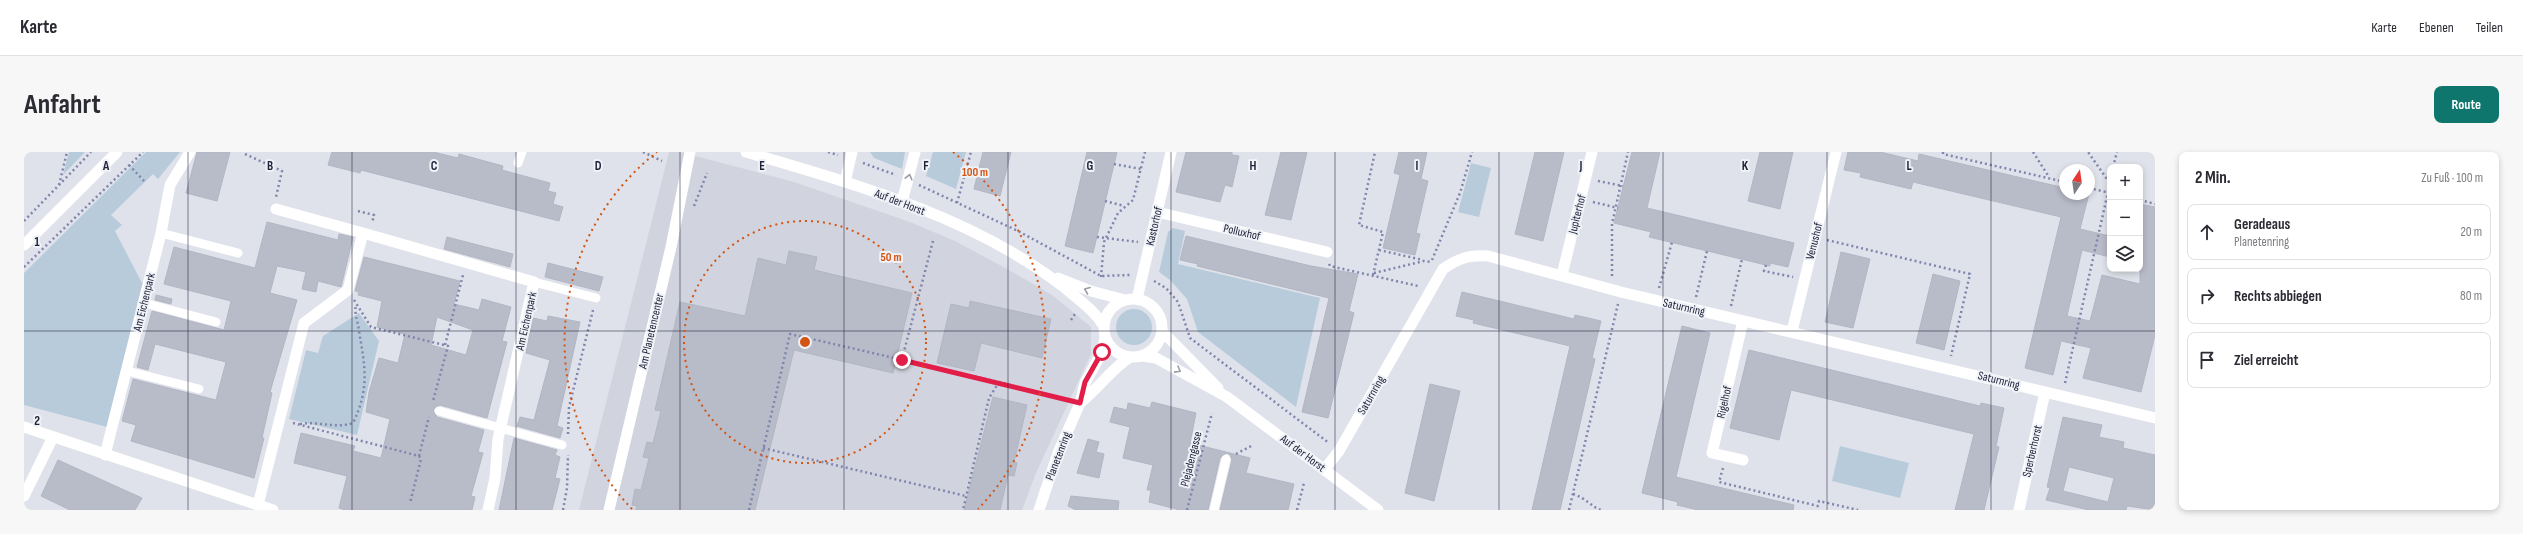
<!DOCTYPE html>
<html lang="de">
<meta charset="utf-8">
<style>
:root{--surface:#fff;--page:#f7f7f7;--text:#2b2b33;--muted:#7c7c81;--line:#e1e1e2;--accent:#0f766e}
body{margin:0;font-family:"Sofia Sans Condensed",sans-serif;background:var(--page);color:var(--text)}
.controls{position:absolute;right:12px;top:12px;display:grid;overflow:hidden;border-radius:8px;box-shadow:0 2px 6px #0003}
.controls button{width:36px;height:36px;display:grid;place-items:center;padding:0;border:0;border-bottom:1px solid var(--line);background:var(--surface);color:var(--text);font:20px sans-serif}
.compass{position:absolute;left:2035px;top:12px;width:36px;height:36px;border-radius:50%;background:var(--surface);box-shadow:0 2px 6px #0003;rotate:13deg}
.stop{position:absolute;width:12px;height:12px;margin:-9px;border:3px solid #e11d48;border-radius:50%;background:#fff}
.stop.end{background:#e11d48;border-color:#fff;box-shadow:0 1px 4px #0008}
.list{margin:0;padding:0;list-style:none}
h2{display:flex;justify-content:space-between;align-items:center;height:52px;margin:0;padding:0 16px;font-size:17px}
h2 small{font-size:13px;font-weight:400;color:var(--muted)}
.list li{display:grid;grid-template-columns:26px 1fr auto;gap:12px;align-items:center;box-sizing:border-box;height:56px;margin:0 8px 8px;padding:0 8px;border:1px solid var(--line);border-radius:8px}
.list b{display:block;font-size:15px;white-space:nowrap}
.list p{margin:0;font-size:13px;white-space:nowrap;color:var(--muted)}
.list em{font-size:13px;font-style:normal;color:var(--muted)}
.icon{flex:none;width:22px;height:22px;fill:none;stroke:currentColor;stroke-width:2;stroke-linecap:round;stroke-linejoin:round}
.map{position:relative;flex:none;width:2131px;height:358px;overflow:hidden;border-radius:8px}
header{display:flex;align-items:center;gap:24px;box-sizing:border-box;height:56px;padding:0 20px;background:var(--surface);border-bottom:1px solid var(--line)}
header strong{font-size:19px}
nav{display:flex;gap:22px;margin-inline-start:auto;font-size:14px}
.intro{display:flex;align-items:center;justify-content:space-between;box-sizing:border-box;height:96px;padding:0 24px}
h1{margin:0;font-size:28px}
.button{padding:10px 18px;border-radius:8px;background:var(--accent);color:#fff;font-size:14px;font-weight:700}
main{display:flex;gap:24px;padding:0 24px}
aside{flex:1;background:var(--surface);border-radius:8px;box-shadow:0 2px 6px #0003}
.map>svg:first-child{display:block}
.built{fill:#d1d4de}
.green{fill:#b8cbdb}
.building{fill:#b8bbc8;stroke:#b2b6c3;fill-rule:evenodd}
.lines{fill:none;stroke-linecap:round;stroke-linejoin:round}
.path{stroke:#8085ad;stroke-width:2.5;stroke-dasharray:2 3;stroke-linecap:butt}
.service{stroke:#fff;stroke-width:9}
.minor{stroke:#fff;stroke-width:11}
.tertiary{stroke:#fff;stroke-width:11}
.oneway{stroke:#9b9ca6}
.route{stroke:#e11d48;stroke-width:5}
.grid{fill:none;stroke:#21223a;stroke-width:1;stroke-opacity:0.55}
.ring{fill:none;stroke:#d45411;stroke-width:2;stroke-dasharray:2 4}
.labels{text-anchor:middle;stroke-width:4;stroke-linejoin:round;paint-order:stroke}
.street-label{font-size:12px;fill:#21223a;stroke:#eff2f7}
.grid-label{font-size:13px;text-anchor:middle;font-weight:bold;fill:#21223a;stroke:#eff2f7;stroke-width:4;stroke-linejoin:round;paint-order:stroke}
.centre{fill:#d45411;stroke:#eff2f7;stroke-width:2}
.ring-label{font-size:12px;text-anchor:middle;font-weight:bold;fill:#d45411;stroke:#eff2f7;stroke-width:4;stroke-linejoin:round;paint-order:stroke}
</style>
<header>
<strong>Karte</strong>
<nav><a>Karte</a><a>Ebenen</a><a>Teilen</a></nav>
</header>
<div class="intro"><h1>Anfahrt</h1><a class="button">Route</a></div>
<main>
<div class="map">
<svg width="2131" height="358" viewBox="0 0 2131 358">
<rect width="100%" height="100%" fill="#dfe2ea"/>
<path class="built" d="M645,0H656L770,30L886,70L931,89L985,118L1028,143L1067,175V202L1012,321L998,358H555Z"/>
<path class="green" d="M45,0H61L39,23Z
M122,0H156L134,27L129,22L87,63L98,73L91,79L118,131L125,124L83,275L0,253V121Z
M846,0H881L878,17L850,6Z
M909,0H942L932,37L902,24Z
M1447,11L1467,16L1455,65L1434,60Z
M1149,76L1161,79L1154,112L1296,146L1272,255L1174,180L1163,147L1146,128L1135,120L1144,80Z
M1092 175a18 18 0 1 1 36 0a18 18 0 1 1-36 0Z
M335,161L355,189L333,283L265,267L282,198L294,201L299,184Z
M1816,294L1885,311L1876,346L1808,329Z"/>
<path class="building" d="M173,0H206L193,49L162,41Z
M308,0H409L434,6L435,2L479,14L478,18L526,31L524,39L532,41L529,52L539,55L535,69L337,18L336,21L304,13Z
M959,0H987L976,44L950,37Z
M1063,0H1093L1069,101L1041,94Z
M1162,0H1208V3L1215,4L1208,35L1201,33L1196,50L1152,40Z
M1257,0H1283L1267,68L1241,63Z
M1375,0H1403L1397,27L1404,29L1392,81L1396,82L1391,103L1359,96L1376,23L1370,21Z
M1511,0H1540L1519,89L1491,82Z
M1608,0H1636L1623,56L1770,91L1764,115L1746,111V114L1625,85L1627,80L1590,71Z
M1736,0H1769L1756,57L1724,49Z
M1824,0H1856L1894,9L1895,2L2041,36V42H2065L2056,77L2086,84V105L2058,98L2043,164L2066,169L2078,123L2116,132V52L2131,55V183L2117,240L2059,226L2067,196L2037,189L2029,223L2001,216L2037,65L1889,30L1887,37L1836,25L1837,21L1820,18Z
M243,70L314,88L315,82L329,85L317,135L294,129L292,140L278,137L282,120L253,114L246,141L273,148L246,240L248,241L238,286H240L230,326L107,289L112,273L98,269L109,227L192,248L202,210L131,192L124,218L113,215L128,159L200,178L207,149L140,132L150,95L231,116Z
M1162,84L1287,114L1334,122L1325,159L1330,161L1304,266L1278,260L1305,146L1173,114L1174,112L1156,108Z
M423,85L489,102L486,115L420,97Z
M765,99L793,105L790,118L888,141L869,221L770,198L731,358H612L613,354L608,353L611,337L617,338L625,306L619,305L623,290L629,291L637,259L631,258L656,150L721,164L734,106L762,113Z
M1817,100L1846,107L1829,176L1801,170Z
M340,105L436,129L430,152L455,158L458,147L487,155L478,189L483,190L463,266L416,253L409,258L413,265L460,278L454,300L459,301L447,344L451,345L448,358H321L315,356L323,324L270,311L277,281L331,294L329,299L357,306L366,267L342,260L345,240L355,206L374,211L381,182L353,175L358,149L334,143L335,140L331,139ZM413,165L449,178L442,203L407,193Z
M524,111L579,125L575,139L521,125Z
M1909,122L1936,129L1920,198L1892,191Z
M1438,140L1550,167L1551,163L1577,169L1568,206L1571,207L1536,358H1508L1546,194L1449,171L1450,168L1432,164Z
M132,143L148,147L147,152L131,148Z
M946,149L1027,167L1018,206L957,191L950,219L913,211L927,152L945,156Z
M524,164L556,170L533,274L539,276L536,286L493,274L496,265L510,268L519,234L526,208L502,201L509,166L523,169Z
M1658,174L1686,181L1652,325L1770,353L1769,358H1674L1653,353L1654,350L1618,341Z
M1725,198L1956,254L1957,251L1980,256L1972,294L1975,295L1960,358H1931L1950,282L1767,238L1755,288L1706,276Z
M1406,232L1436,239L1410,349L1381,341Z
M969,245L1003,253L990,310L993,311L990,324L984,323L976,358H940Z
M1128,250L1172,261L1166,291L1226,306L1222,321L1270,332L1264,358H1196L1208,308L1206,303L1203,301L1196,306L1184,358H1156L1125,350L1127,338H1123L1129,313L1099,306L1106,275L1086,270L1090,255L1103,258L1104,251L1126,256Z
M2039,265L2078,273L2075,285L2100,290L2099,296L2131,303V358L2103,354L2102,358H2065L2022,348L2026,336L2023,335ZM2045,315L2090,326L2084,350L2039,339Z
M490,286L533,298L531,303L536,305L531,326L536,327L528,358H475Z
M1064,287L1075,290L1072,300L1080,302L1075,326L1053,321Z
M34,308L118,346L111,358H46L17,344Z
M1047,344L1095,349L1094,358H1052L1044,354Z"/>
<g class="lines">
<path class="path" d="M619,0L638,9
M804,0L814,3
M1919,0V2L2041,30
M2009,0L2025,25
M221,2L258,19L252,45
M839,11L872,23
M1090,12L1117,17
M105,13L122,31
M2089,15L2093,0
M1574,29L1599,34
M35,33L43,0
M895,33L994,79L1077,124L1106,123
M2065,36L2086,41
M2116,48L2131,52
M1081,49L1100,54
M1569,50L1594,56
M933,51L947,0
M670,54L683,21
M334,59L350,63L348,71
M0,69L67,0
M1073,85L1114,90
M1803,88L1946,122L1927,204
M1355,98L1399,108
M1408,108L1436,41L1448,0
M1305,112L1306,114L1394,134
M1742,113L1740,119L1769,125
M0,115L119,0
M1350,121L1400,109L1408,110
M1349,123L1359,80L1335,73L1351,0
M1588,124V72L1604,0
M1077,125L1080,90L1094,61L1109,48L1121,0
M1130,129L1142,136L1154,150L1166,186L1305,291
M1635,136L1648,90
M1672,145L1683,99
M330,148L347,175L424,194L409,249
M1707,154L1718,107
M1047,168L1051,162
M421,193L439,123
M878,207L909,89
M975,230L1044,248
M2041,231L2084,40L2085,30L2064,0
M269,271L395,304L397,307L386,351
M276,272C296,269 311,277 329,271C346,236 341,215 335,179C334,169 330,163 332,152
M544,282L545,255L569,158
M739,296L942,344
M1212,302L1229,293
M395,304L405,265
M1699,316L1695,330L1794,354L1795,349L1834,358
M1549,342C1562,346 1569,356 1577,358
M539,358L543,336L544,303
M725,358L766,182L975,230L965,246L939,358
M1163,358L1188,261
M1273,358L1280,331
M1545,358L1594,152"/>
<path class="service" d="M494,11L498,0
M137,81L214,101
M510,130L572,146
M120,151L192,170
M103,219L175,237
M415,259L538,293
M1190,358L1202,307"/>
<path class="minor" d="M821,30L828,0
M878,50L891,0
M252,57L339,81
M1133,60L1303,100
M1538,123L1568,0
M1113,147L1147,0
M1768,179L1812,0
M0,275L249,358
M81,303L137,81L146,33L166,0
M1719,308L1688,301L1719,169
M1300,318L1315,299L1419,117C1435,106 1445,103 1464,104L1597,140L2131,266
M0,344L29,285
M234,353L280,171L324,138L339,81L510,130L474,287L471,326L464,358
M585,358L647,95L666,0
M1995,358L2021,240"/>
<path class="tertiary" d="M722,0C831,32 950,65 1041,136C1055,148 1070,158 1080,174
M0,93L93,0
M1034,126L1067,139L1101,148
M1080 176a29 29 0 1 1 58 0a29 29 0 1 1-58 0Z
M1138,179L1194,236
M1118,204L1132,206L1203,245L1354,358
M1056,251C1074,237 1087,217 1106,205
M1015,358L1034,301L1056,251L1061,231L1078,200L1081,185"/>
</g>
<defs><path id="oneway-chevron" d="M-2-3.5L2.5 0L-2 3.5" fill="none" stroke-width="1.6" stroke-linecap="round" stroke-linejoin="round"/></defs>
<g class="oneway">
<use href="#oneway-chevron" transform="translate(885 25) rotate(-76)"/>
<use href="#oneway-chevron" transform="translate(1063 138) rotate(-159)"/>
<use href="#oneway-chevron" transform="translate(1154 218) rotate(29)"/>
</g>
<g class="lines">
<path class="route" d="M878,208L1056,251L1061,230L1078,200"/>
</g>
<path class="grid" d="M164,0V358M328,0V358M492,0V358M656,0V358M820,0V358M984,0V358M1147,0V358M1311,0V358M1475,0V358M1639,0V358M1803,0V358M1967,0V358M0,179H2131"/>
<g class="ring">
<circle cx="781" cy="190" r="121"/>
<path d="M608 357A241 241 0 0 1 633 0M929 0A241 241 0 0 1 954 357"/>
</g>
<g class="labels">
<g class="street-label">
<text transform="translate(876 50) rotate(21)" y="4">Auf der Horst</text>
<text transform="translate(1553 62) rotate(-76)" y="4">Jupiterhof</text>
<text transform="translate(1130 74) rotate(-77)" y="4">Kastorhof</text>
<text transform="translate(1218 80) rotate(13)" y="4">Polluxhof</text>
<text transform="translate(1790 89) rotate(-76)" y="4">Venushof</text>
<text transform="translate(120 150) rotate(-76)" y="4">Am Eichenpark</text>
<text transform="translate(1660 155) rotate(13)" y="4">Saturnring</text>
<text transform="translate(502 169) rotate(-77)" y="4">Am Eichenpark</text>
<text transform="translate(627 179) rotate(-77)" y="4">Am Planetencenter</text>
<text transform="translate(1975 228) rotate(14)" y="4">Saturnring</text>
<text transform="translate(1347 243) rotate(-60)" y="4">Saturnring</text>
<text transform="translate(1700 250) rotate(-77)" y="4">Rigelhof</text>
<text transform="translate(2008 299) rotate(-77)" y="4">Sperberhorst</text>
<text transform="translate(1279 301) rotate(37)" y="4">Auf der Horst</text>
<text transform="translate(1034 304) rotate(-69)" y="4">Planetenring</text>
<text transform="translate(1167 307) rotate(-76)" y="4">Plejadengasse</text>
</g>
</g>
<g class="grid-label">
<text x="82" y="18">A</text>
<text x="246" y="18">B</text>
<text x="410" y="18">C</text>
<text x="574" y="18">D</text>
<text x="738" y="18">E</text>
<text x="902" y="18">F</text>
<text x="1066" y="18">G</text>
<text x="1229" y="18">H</text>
<text x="1393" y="18">I</text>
<text x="1557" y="18">J</text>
<text x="1721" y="18">K</text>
<text x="1885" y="18">L</text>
<text x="13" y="94">1</text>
<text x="13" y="273">2</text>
</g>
<circle cx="781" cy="190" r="6" class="centre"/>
<g class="ring-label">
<text x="951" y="24">100 m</text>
<text x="867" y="109">50 m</text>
</g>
</svg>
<div class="controls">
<button>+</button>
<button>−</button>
<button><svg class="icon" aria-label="layers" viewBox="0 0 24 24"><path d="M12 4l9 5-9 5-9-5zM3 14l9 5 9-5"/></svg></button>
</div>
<svg class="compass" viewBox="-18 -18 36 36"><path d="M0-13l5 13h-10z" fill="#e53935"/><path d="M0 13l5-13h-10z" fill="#7c7c81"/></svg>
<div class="stop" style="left:1078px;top:200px"></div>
<div class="stop end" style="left:878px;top:208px"></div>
</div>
<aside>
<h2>2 Min.<small>Zu Fuß · 100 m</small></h2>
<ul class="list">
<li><svg class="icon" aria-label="ahead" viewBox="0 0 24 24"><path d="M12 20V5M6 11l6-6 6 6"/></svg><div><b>Geradeaus</b><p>Planetenring</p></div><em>20 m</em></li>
<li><svg class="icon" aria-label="right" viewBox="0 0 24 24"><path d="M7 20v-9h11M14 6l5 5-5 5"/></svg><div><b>Rechts abbiegen</b></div><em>80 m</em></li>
<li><svg class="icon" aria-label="arrive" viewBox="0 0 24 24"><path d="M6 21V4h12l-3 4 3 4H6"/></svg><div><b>Ziel erreicht</b></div></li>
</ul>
</aside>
</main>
